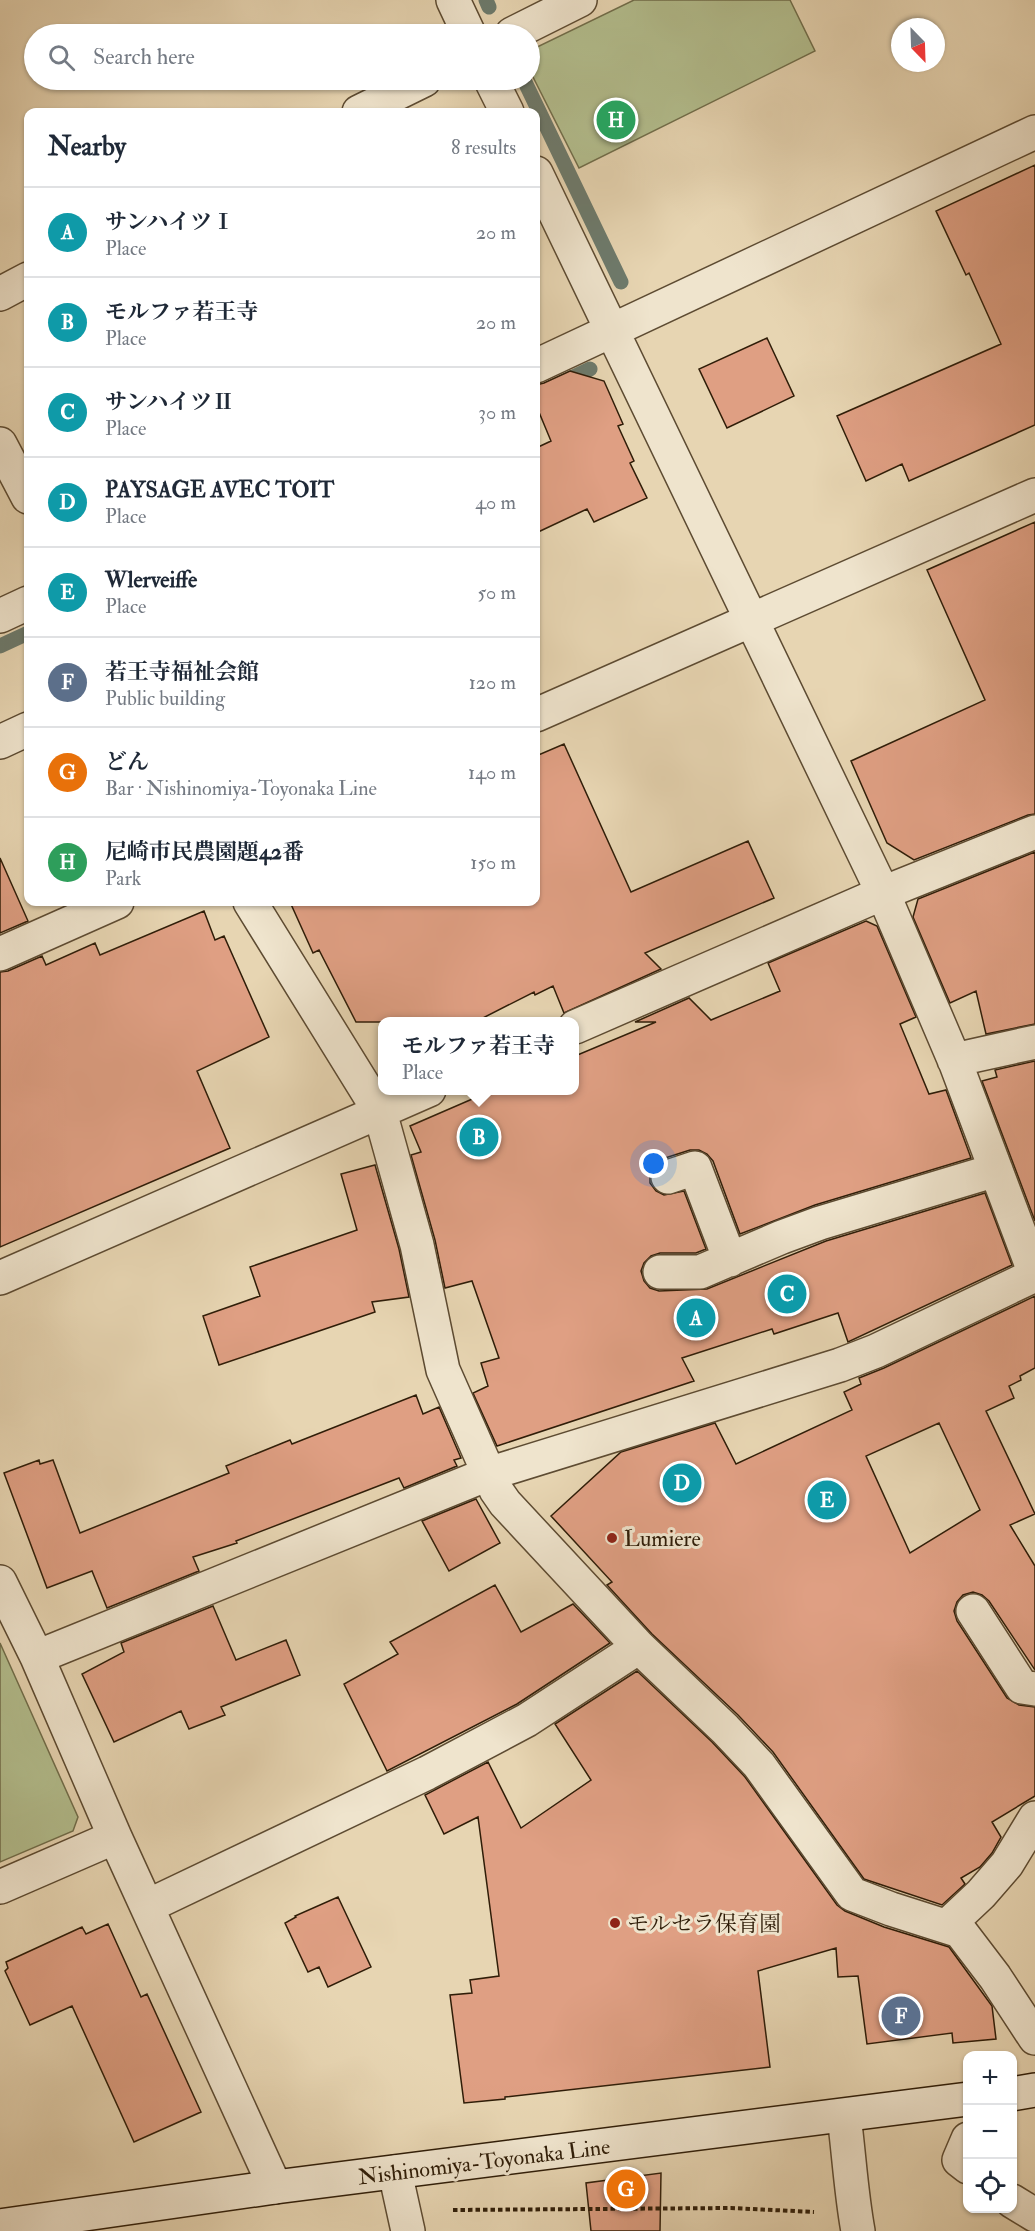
<!DOCTYPE html>
<meta charset="utf-8">
<style>
:root{--surface:#fff;--page:#f6f6f7;--text:#1f2937;--muted:#747a83;--line:#e0e1e3;--accent:#d93025}
body{margin:0;font-family:"IM FELL Double Pica","Noto Serif JP",serif;background:var(--page);color:var(--text)}
.controls{position:absolute;right:18px;bottom:18px;display:grid;overflow:hidden;border-radius:12px;box-shadow:0 2px 4px #0004}
.controls button{width:54px;height:54px;display:grid;place-items:center;padding:0;border:0;border-bottom:2px solid var(--line);background:var(--surface);color:var(--text);font:30px sans-serif}
.compass{position:absolute;left:891px;top:18px;width:54px;height:54px;border-radius:50%;background:var(--surface);box-shadow:0 2px 4px #0004;rotate:157deg}
.you{position:absolute;left:654px;top:1164px;width:21px;height:21px;margin:-15px;border:4px solid #fff;border-radius:50%;background:#1a73e8;box-shadow:0 0 0 9px #1a73e833}
.badge{display:grid;place-items:center;width:39px;height:39px;border-radius:50%;background:var(--accent);color:#fff;font-size:20px;font-weight:700}
.pin{position:absolute;translate:-50% -50%;border:3px solid #fff;box-shadow:0 2px 6px #0006}
.popup{position:absolute;left:378px;top:1017px;width:201px;height:78px;box-sizing:border-box;display:grid;place-content:center;border-radius:12px;background:var(--surface);filter:drop-shadow(0 2px 4px #0005);font-size:20px;white-space:nowrap;color:var(--muted)}
.popup b{font-size:22px;color:var(--text)}
.popup::after{content:'';position:absolute;left:50%;top:100%;margin-left:-12px;border:12px solid transparent;border-top-color:var(--surface)}
.list{margin:0;padding:0;list-style:none}
h2{display:flex;justify-content:space-between;align-items:center;height:78px;margin:0;padding:0 24px;font-size:26px}
h2 small{font-size:20px;font-weight:400;color:var(--muted)}
.list li{display:grid;grid-template-columns:39px 1fr auto;gap:18px;align-items:center;box-sizing:border-box;height:90px;padding:0 24px;border-top:2px solid var(--line)}
.list b{display:block;font-size:22px;white-space:nowrap}
.list p{margin:0;font-size:20px;white-space:nowrap;color:var(--muted)}
.list em{font-size:20px;font-style:normal;color:var(--muted)}
.icon{flex:none;width:33px;height:33px;fill:none;stroke:currentColor;stroke-width:2;stroke-linecap:round;stroke-linejoin:round}
.map{position:relative;flex:none;width:1035px;height:2231px;overflow:hidden}
.search{position:absolute;background:var(--surface);box-shadow:0 2px 4px #0004;left:24px;top:24px;width:516px;height:66px;display:flex;align-items:center;gap:15px;box-sizing:border-box;padding:0 21px;border-radius:33px;color:var(--muted);font-size:22px}
.panel{position:absolute;background:var(--surface);box-shadow:0 2px 4px #0004;left:24px;top:108px;width:516px;height:798px;border-radius:12px}
.map>svg:first-child{display:block}
.green{fill:#b3be8e;stroke:#716e4b;stroke-width:1.5}
.lines{fill:none;stroke-linecap:round;stroke-linejoin:round}
.stream{stroke:#6d7a6c;stroke-width:15}
.building{fill:#df9f83;stroke:#2f1d08;stroke-width:1.5;fill-rule:evenodd}
.minor-casing{stroke:#5d4b32;stroke-width:36}
.secondary-casing{stroke:#2f1d08;stroke-width:36}
.path{stroke:#2f1d08;stroke-width:4;stroke-dasharray:4.5 3;stroke-linecap:butt}
.minor{stroke:#efe4cd;stroke-width:33}
.secondary{stroke:#efe4cd;stroke-width:33}
.poi-dot{fill:#8f2418;stroke:#efe4cd;stroke-width:2}
.labels{text-anchor:middle;stroke-width:6;stroke-linejoin:round;paint-order:stroke}
.poi-label{font-size:22px;fill:#2f1d08;stroke:#efe4cd;text-anchor:start}
.street-label{font-size:22px;fill:#2f1d08;stroke:#efe4cd}
</style>
<div class="map">
<svg width="1035" height="2231" viewBox="0 0 1035 2231">
<rect width="100%" height="100%" fill="#e7d5b2"/>
<filter id="stains"><feTurbulence type="fractalNoise" baseFrequency=".00333" numOctaves="4"/><feColorMatrix values="0 0 0 0 .2 0 0 0 0 .09 0 0 0 0 .02 0 0 0 .5 -.17"/></filter>
<radialGradient id="worn" r=".72"><stop offset=".6" stop-color="#630" stop-opacity="0"/><stop offset="1" stop-color="#630" stop-opacity=".3"/></radialGradient>
<path class="green" d="M634,0H790L815,51L579,168L530,71V61L533,49Z
M0,1643L78,1817L73,1831L0,1862Z"/>
<g class="lines">
<path class="stream" d="M486,0L489,7
M524,80L621,282
M536,395L590,369
M0,646L28,633"/>
</g>
<path class="building" d="M1035,165V425L909,481L902,464L866,481L837,416L1001,344L969,273L966,275L936,211Z
M767,338L794,396L727,428L699,369Z
M570,371L604,381L623,424L618,426L634,461L630,463L647,498L594,522L587,509L536,533V448L551,441L536,405V385L544,383Z
M1035,522V814L1028,815L914,860L887,843L851,761L985,700L927,570Z
M564,744L631,892L748,841L774,898L645,953L661,969L564,1013L553,986L535,995L534,992L475,1022H356L319,950L313,953L290,902H536V756Z
M1035,852V1024L986,1034L976,991L950,1003L913,917L918,899Z
M0,858L28,921L0,933Z
M204,911L215,940L224,936L269,1037L197,1071L230,1148L0,1247V972L8,971L42,956L46,965L95,943L100,955Z
M866,921L877,926L916,1017L900,1024L929,1094L946,1090L971,1158L815,1205L740,1234L713,1161L707,1154L699,1150H690L662,1159L654,1164L650,1173V1183L656,1191L664,1195L684,1191L706,1249L696,1253H660L651,1256L644,1263L641,1271L644,1281L650,1288L659,1291L707,1289L826,1241L985,1193L1012,1265L848,1342L838,1313L774,1334L772,1329L682,1358L694,1381L497,1446L473,1393L488,1386L481,1363L499,1358L472,1281L445,1288L435,1240L411,1155L421,1152L410,1126L493,1090H575V1056L656,1022H635L689,998L711,1020L780,991L768,963Z
M1035,1061V1221L982,1081L997,1077L995,1070Z
M375,1165L399,1249L409,1297L372,1302L375,1312L219,1365L203,1316L260,1296L250,1267L357,1230L341,1174Z
M1035,1296V1368L1020,1376L1021,1380L1009,1386L1014,1398L986,1411L1035,1514L1010,1525L1035,1566V1670L989,1601L982,1595L973,1592L963,1595L957,1602L954,1611L957,1621L1007,1698L1019,1705L1035,1707V1796L992,1822L1001,1837L992,1853L980,1867L961,1878L965,1884L942,1905L864,1879L773,1752L738,1715L652,1634L607,1585L612,1582L551,1516L621,1452L715,1423L736,1464L852,1410L844,1392L861,1384L859,1378L884,1368ZM939,1423L980,1510L910,1553L866,1456Z
M416,1395L423,1414L439,1407L461,1458L454,1460L457,1466L404,1488L399,1478L236,1541L237,1543L193,1557L199,1571L107,1608L92,1571L47,1588L4,1473L39,1460L40,1464L53,1460L80,1533L229,1473L226,1466L290,1440L292,1444Z
M476,1499L500,1543L449,1571L422,1521Z
M495,1585L521,1632L573,1604L610,1643L517,1704L387,1771L344,1684L398,1654L390,1642Z
M213,1606L236,1660L286,1640L300,1675L221,1707L225,1715L189,1729L181,1711L114,1742L82,1674L124,1652L121,1643Z
M637,1671L712,1742L745,1777L837,1905L845,1911L884,1927L949,1947L992,2006L996,2039L953,2043L952,2033L867,2044L858,1976L838,1977L836,1948L758,1971L770,2067L505,2097V2099L464,2103L450,1995L472,1993L470,1980L499,1976L478,1817L444,1834L425,1795L488,1762L521,1828L591,1780L555,1724Z
M338,1897L371,1967L328,1987L319,1967L308,1972L285,1923L296,1917L295,1916Z
M108,1924L141,1997L147,1994L201,2112L134,2142L72,2006L30,2025L5,1971L8,1968L6,1962L82,1927L86,1934Z
M661,2173L660,2231H591L586,2183Z"/>
<g class="lines">
<defs>
<path id="minor" d="M453,0L469,34
M512,34L580,0
M491,80L507,112
M359,112L424,80
M536,173L883,893L956,1064L1035,1274
M0,294L28,279
M536,366L1035,132
M0,444L28,497
M0,616L28,603
M536,715L1035,495
M0,742L28,729
M250,902L380,1112L417,1245L443,1370L496,1490L505,1503L639,1647L725,1729L759,1765L852,1894L891,1909L960,1931L995,1977L1035,2038
M0,954L117,902
M575,1027L883,893L1035,832
M954,1060L1035,1042
M668,1177L695,1168L730,1260
M660,1272H700L782,1237L820,1223L996,1170
M0,1278L429,1090
M0,1582L37,1657L115,1837L275,2187
M973,1611L1022,1687L1035,1689
M37,1657L488,1474L840,1365L876,1351L1035,1275
M0,1887L115,1837
M148,1906L427,1773L527,1720L639,1647
M947,1926L981,1894L1007,1864L1035,1818
M844,2116C849,2154 851,2193 858,2231
M968,2139L959,2160L968,2167
M395,2172L408,2231
M1012,2201L1035,2215"/>
<path id="secondary" d="M1012,2094L1035,2090
M0,2226L275,2187L968,2099"/>
</defs>
<use href="#minor" class="minor-casing"/>
<use href="#secondary" class="secondary-casing"/>
<path class="path" d="M453,2210L731,2208L814,2212"/>
<use href="#minor" class="minor"/>
<use href="#secondary" class="secondary"/>
</g>
<g class="poi-dot">
<circle cx="612" cy="1538" r="6"/>
<circle cx="615" cy="1923" r="6"/>
</g>
<g class="labels">
<g class="poi-label">
<text x="624" y="1546">Lumiere</text>
<text x="627" y="1931">モルセラ保育園</text>
</g>
<g class="street-label">
<text transform="translate(484 2161) rotate(-7)" y="8">Nishinomiya-Toyonaka Line</text>
</g>
</g>
<rect width="100%" height="100%" filter="url(#stains)"/>
<rect width="100%" height="100%" fill="url(#worn)"/>
</svg>
<div class="controls">
<button>+</button>
<button>−</button>
<button><svg class="icon" aria-label="locate" viewBox="0 0 24 24"><circle cx="12" cy="12" r="6"/><path d="M12 2v4M12 18v4M2 12h4M18 12h4"/></svg></button>
</div>
<svg class="compass" viewBox="-18 -18 36 36"><path d="M0-13l5 13h-10z" fill="#e53935"/><path d="M0 13l5-13h-10z" fill="#747a83"/></svg>
<div class="you"></div>
<div class="pin badge" style="left:696px;top:1318px;background:#0f9aa8">A</div>
<div class="pin badge" style="left:479px;top:1137px;background:#0f9aa8">B</div>
<div class="popup"><b>モルファ若王寺</b>Place</div>
<div class="pin badge" style="left:787px;top:1294px;background:#0f9aa8">C</div>
<div class="pin badge" style="left:682px;top:1483px;background:#0f9aa8">D</div>
<div class="pin badge" style="left:827px;top:1500px;background:#0f9aa8">E</div>
<div class="pin badge" style="left:901px;top:2016px;background:#5c6f8a">F</div>
<div class="pin badge" style="left:626px;top:2189px;background:#e8710a">G</div>
<div class="pin badge" style="left:616px;top:120px;background:#2e9e5b">H</div>
<div class="search"><svg class="icon" aria-label="search" viewBox="0 0 24 24"><circle cx="10" cy="10" r="6"/><path d="M15 15l6 6"/></svg>Search here</div>
<section class="panel">
<h2>Nearby<small>8 results</small></h2>
<ul class="list">
<li><span class="badge" style="background:#0f9aa8">A</span><div><b>サンハイツⅠ</b><p>Place</p></div><em>20 m</em></li>
<li><span class="badge" style="background:#0f9aa8">B</span><div><b>モルファ若王寺</b><p>Place</p></div><em>20 m</em></li>
<li><span class="badge" style="background:#0f9aa8">C</span><div><b>サンハイツⅡ</b><p>Place</p></div><em>30 m</em></li>
<li><span class="badge" style="background:#0f9aa8">D</span><div><b>PAYSAGE AVEC TOIT</b><p>Place</p></div><em>40 m</em></li>
<li><span class="badge" style="background:#0f9aa8">E</span><div><b>Wlerveiffe</b><p>Place</p></div><em>50 m</em></li>
<li><span class="badge" style="background:#5c6f8a">F</span><div><b>若王寺福祉会館</b><p>Public building</p></div><em>120 m</em></li>
<li><span class="badge" style="background:#e8710a">G</span><div><b>どん</b><p>Bar · Nishinomiya-Toyonaka Line</p></div><em>140 m</em></li>
<li><span class="badge" style="background:#2e9e5b">H</span><div><b>尼崎市民農園題42番</b><p>Park</p></div><em>150 m</em></li>
</ul>
</section>
</div>
